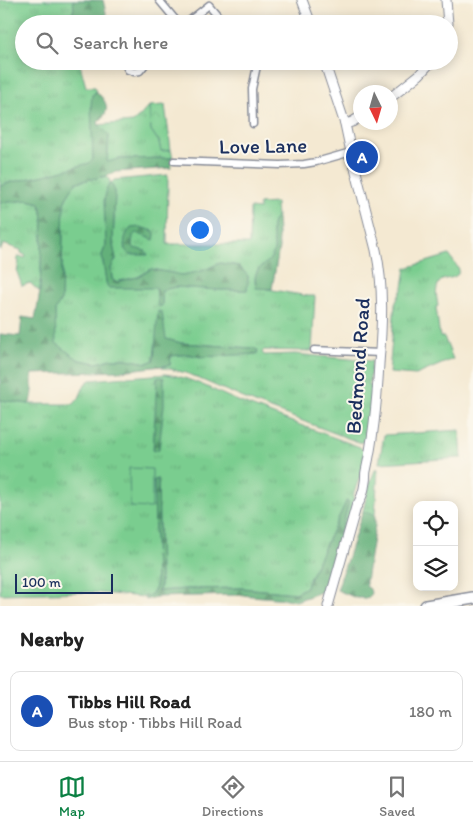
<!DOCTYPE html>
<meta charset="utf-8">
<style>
:root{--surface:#fff;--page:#f6f6f6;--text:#222;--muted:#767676;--line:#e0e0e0;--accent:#0b8043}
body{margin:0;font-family:Itim,sans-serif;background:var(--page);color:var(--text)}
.controls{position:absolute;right:15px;bottom:15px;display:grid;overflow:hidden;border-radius:10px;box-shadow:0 2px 12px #0003}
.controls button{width:45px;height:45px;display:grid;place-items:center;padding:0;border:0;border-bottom:1px solid var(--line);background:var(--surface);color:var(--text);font:25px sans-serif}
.compass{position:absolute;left:353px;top:85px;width:45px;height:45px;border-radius:50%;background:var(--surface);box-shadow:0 2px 12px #0003;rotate:175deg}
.scale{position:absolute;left:15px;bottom:12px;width:98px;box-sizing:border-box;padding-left:5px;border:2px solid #1b2f5e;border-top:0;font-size:14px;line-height:18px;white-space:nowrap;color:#1b2f5e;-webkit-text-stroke:4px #fbf7ec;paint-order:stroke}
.you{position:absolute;left:199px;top:229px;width:18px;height:18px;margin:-12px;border:4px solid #fff;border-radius:50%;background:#1a73e8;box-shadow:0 0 0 8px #1a73e833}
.badge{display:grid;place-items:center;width:32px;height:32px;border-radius:50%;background:var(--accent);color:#fff;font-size:16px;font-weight:700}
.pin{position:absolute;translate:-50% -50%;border:2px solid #fff;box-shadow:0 1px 5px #0006}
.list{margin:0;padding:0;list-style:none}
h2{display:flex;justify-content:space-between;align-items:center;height:65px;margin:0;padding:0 20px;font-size:21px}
h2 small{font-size:16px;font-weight:400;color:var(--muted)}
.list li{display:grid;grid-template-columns:32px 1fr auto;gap:15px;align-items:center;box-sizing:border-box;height:80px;margin:0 10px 10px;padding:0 10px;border:1px solid var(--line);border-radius:10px}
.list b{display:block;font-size:19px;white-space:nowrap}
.list p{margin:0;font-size:16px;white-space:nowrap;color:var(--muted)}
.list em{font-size:16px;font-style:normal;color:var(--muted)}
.icon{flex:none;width:28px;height:28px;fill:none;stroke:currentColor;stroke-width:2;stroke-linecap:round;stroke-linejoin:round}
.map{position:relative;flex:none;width:473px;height:606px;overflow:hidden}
.search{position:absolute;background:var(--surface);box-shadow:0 2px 12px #0003;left:15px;right:15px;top:15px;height:55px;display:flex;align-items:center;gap:12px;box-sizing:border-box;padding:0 18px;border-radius:28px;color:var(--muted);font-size:19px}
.sheet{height:155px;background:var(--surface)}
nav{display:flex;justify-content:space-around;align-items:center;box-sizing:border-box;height:70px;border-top:1px solid var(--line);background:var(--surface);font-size:14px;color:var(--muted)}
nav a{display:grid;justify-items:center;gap:2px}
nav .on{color:var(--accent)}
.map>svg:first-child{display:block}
.grass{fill:url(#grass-tufts);stroke:#4a7e76;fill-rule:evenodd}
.forest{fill:url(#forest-firs);stroke:#3f706c}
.park{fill:url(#park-crowns);stroke:#4a7e76}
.pitch{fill:#7acd8f;stroke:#4a7e76}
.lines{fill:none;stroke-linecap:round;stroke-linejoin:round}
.street-casing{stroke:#888c98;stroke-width:9}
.secondary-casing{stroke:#888c98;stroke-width:11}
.highway-casing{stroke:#888c98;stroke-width:14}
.street{stroke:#fff;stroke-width:6}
.secondary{stroke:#fff;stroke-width:9}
.highway{stroke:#fff;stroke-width:11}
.labels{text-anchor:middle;stroke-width:4;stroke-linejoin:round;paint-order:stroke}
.street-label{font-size:21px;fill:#1b2f5e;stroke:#fbf7ec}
</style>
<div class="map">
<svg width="473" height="606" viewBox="0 0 473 606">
<defs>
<pattern id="grass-tufts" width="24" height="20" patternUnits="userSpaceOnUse" patternTransform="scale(1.25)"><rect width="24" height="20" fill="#7acd8f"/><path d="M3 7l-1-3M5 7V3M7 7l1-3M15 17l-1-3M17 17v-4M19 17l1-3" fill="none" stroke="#69b07e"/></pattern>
<pattern id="forest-firs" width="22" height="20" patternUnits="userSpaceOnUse" patternTransform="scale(1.25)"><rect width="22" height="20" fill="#63b07a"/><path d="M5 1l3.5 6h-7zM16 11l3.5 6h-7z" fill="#519067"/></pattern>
<pattern id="park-crowns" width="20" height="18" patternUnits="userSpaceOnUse" patternTransform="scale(1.25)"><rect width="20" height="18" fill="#7acd8f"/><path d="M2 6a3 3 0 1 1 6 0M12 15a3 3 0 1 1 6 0" fill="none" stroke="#69b07e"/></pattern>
</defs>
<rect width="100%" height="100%" fill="#fbf7ec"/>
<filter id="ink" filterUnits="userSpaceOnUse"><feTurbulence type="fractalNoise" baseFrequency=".02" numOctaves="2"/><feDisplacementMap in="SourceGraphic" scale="10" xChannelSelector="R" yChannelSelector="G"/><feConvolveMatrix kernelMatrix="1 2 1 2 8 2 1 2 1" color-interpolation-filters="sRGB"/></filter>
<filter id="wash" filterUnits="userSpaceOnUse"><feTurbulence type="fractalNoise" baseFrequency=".0096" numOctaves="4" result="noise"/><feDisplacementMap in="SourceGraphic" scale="20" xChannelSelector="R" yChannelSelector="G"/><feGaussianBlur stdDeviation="1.12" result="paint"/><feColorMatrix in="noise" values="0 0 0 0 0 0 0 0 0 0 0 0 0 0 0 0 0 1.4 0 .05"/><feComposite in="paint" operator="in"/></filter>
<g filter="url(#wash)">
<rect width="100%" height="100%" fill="#f4e9d2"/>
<path class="grass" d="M0,0H73L74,8L70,24H24V61H79L86,87H95L96,92L92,95V106L93,159L89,164L45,175L12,182L0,186Z
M149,106L151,130L159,142L161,151L171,150L173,158L119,159L107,163L109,135L98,125L133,122L140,116Z
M168,175L167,244H249L250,208L259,209V204L276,203L277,217C266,226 276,239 274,251C269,269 251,263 256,287L308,296H315L312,351L264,350L262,352L264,355L295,354L372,361L369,386L375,387L369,436C366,441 364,443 358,442L255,403L186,373L170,369L163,368L162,367L170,365L171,356L188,354L201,357L251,348L181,343L166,339L155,349L154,360L147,363L126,359H112L97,363L79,360L55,343V310L61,300L64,203L70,191L77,182L107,176L111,183L114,180ZM115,191L113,245L116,259L111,268L112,279L116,282L138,277L151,269L182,275L202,271L220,263L239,266L248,276L247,290H218L176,287L162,290V305L156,288L106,282L102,255L106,245Z
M28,200L40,203L43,217L40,292L30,283L22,286L17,272L19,261L17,260L19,256L25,258L26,256L21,253V250L3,244L1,250H0V203Z
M449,255L459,269C458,283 442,274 438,285C435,291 437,300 438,306L436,307L440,337H444L453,359L416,375L389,373L395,304L403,287L406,268Z
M166,374C191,377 214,391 238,401C278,417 319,432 360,447L366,453L364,466L354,492L352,510L327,590L324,591L349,502L347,500L305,588L295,593L242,588L186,589L157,591L160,588V581L158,479L154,480L156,576V587L152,594L144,597L89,592L0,594V400L29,404H74L79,398L85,384L90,380Z
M460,430L462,458L379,463L384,435Z
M376,468L378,469L375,515L363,511L369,485Z"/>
<path class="forest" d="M73,0H103L107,17L93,24H70L74,8Z
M96,92C108,101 111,112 98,122L99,125L109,135L107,162L119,159L173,158L171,168L115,172L107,176L77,182L70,191L64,203L61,300L55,311L56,343L79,360L97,363L111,359H126L147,363L154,360L158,311L162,312L166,339L181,343L252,348L258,350L257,354L201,357L188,354L171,356L170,365L121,371L32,374V398L29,404L0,400V334L20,336L22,317L35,319L40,292L43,217L40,203L28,200L0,203V186L12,182L45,175L89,163L93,159L91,106L92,95Z
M111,183L115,191L113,245L116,259L111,268L112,279L115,282L138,277L151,269L182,275L202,271L220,263L239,266L248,276L247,290H218L176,287L162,290V306H158L156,288H108L106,282L102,255L106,245L104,201L107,188Z
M277,217L279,248L272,289L256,288C251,263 269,269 274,251C276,239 266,226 277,217Z
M140,227L154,231L155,235L154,240L136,233L133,236L132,245L134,248L146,251L148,255H130L125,250C124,241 124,235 131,228Z
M160,377L164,378V405L159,449L153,451L157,378Z
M158,479L160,581V588L158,591L186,589L242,588L295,593L305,588L347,500L349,502L324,591L296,601L286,599L240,595L157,597L145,600L144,597L152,594L156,587L154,480Z
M363,511L375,515V525L366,581V586L370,589L371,593L368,598H356L337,590Z"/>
<path class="park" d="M165,105L171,150L161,151L159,142L151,130L149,106Z"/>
<path class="pitch" d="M129,468L152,469V508L130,507Z"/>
</g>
<g filter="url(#ink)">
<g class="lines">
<defs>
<path id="street" d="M159,0L179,24
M185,24L209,5L225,24
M126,61V66L128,70L134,72L140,71L148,61
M253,124L252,89L258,61
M174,161L280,165L304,164L316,162L351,152
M314,350L380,353"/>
<path id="secondary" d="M302,0L311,24
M446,0L448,24
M324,61L345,124L351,152L376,250C384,288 382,326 379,364C377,400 374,436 366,471C365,475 366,478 365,482C364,491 361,500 356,507L328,606
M390,98L419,75L432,61
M345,124L352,122L360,117"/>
<path id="highway" d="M426,606L473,598"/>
</defs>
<use href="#street" class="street-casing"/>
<use href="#secondary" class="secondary-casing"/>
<use href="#highway" class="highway-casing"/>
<use href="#street" class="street"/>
<use href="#secondary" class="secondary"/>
<use href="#highway" class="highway"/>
</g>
</g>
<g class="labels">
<g class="street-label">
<text transform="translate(263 146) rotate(-1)" y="7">Love Lane</text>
<text transform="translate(358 366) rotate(-86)" y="7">Bedmond Road</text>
</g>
</g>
</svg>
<div class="controls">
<button><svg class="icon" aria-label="locate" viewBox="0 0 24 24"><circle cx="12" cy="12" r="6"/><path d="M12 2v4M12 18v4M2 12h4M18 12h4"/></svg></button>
<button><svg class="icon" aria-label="layers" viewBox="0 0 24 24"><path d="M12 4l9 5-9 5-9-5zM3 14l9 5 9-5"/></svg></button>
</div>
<svg class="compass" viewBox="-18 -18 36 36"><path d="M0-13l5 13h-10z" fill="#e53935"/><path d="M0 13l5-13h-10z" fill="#767676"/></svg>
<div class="scale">100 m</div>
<div class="you"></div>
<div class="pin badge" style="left:362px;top:157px;background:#1a4fb4">A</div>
<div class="search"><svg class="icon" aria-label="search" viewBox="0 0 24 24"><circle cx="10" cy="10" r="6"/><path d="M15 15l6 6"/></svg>Search here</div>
</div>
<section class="sheet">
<h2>Nearby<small></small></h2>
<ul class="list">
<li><span class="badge" style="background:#1a4fb4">A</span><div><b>Tibbs Hill Road</b><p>Bus stop · Tibbs Hill Road</p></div><em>180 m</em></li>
</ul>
</section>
<nav>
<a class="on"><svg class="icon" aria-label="map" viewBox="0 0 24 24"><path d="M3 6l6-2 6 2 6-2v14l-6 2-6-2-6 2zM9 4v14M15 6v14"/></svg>Map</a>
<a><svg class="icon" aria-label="directions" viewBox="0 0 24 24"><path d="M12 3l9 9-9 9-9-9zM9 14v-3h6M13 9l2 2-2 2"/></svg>Directions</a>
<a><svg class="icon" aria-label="saved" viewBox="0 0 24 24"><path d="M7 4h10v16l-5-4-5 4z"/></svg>Saved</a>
</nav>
